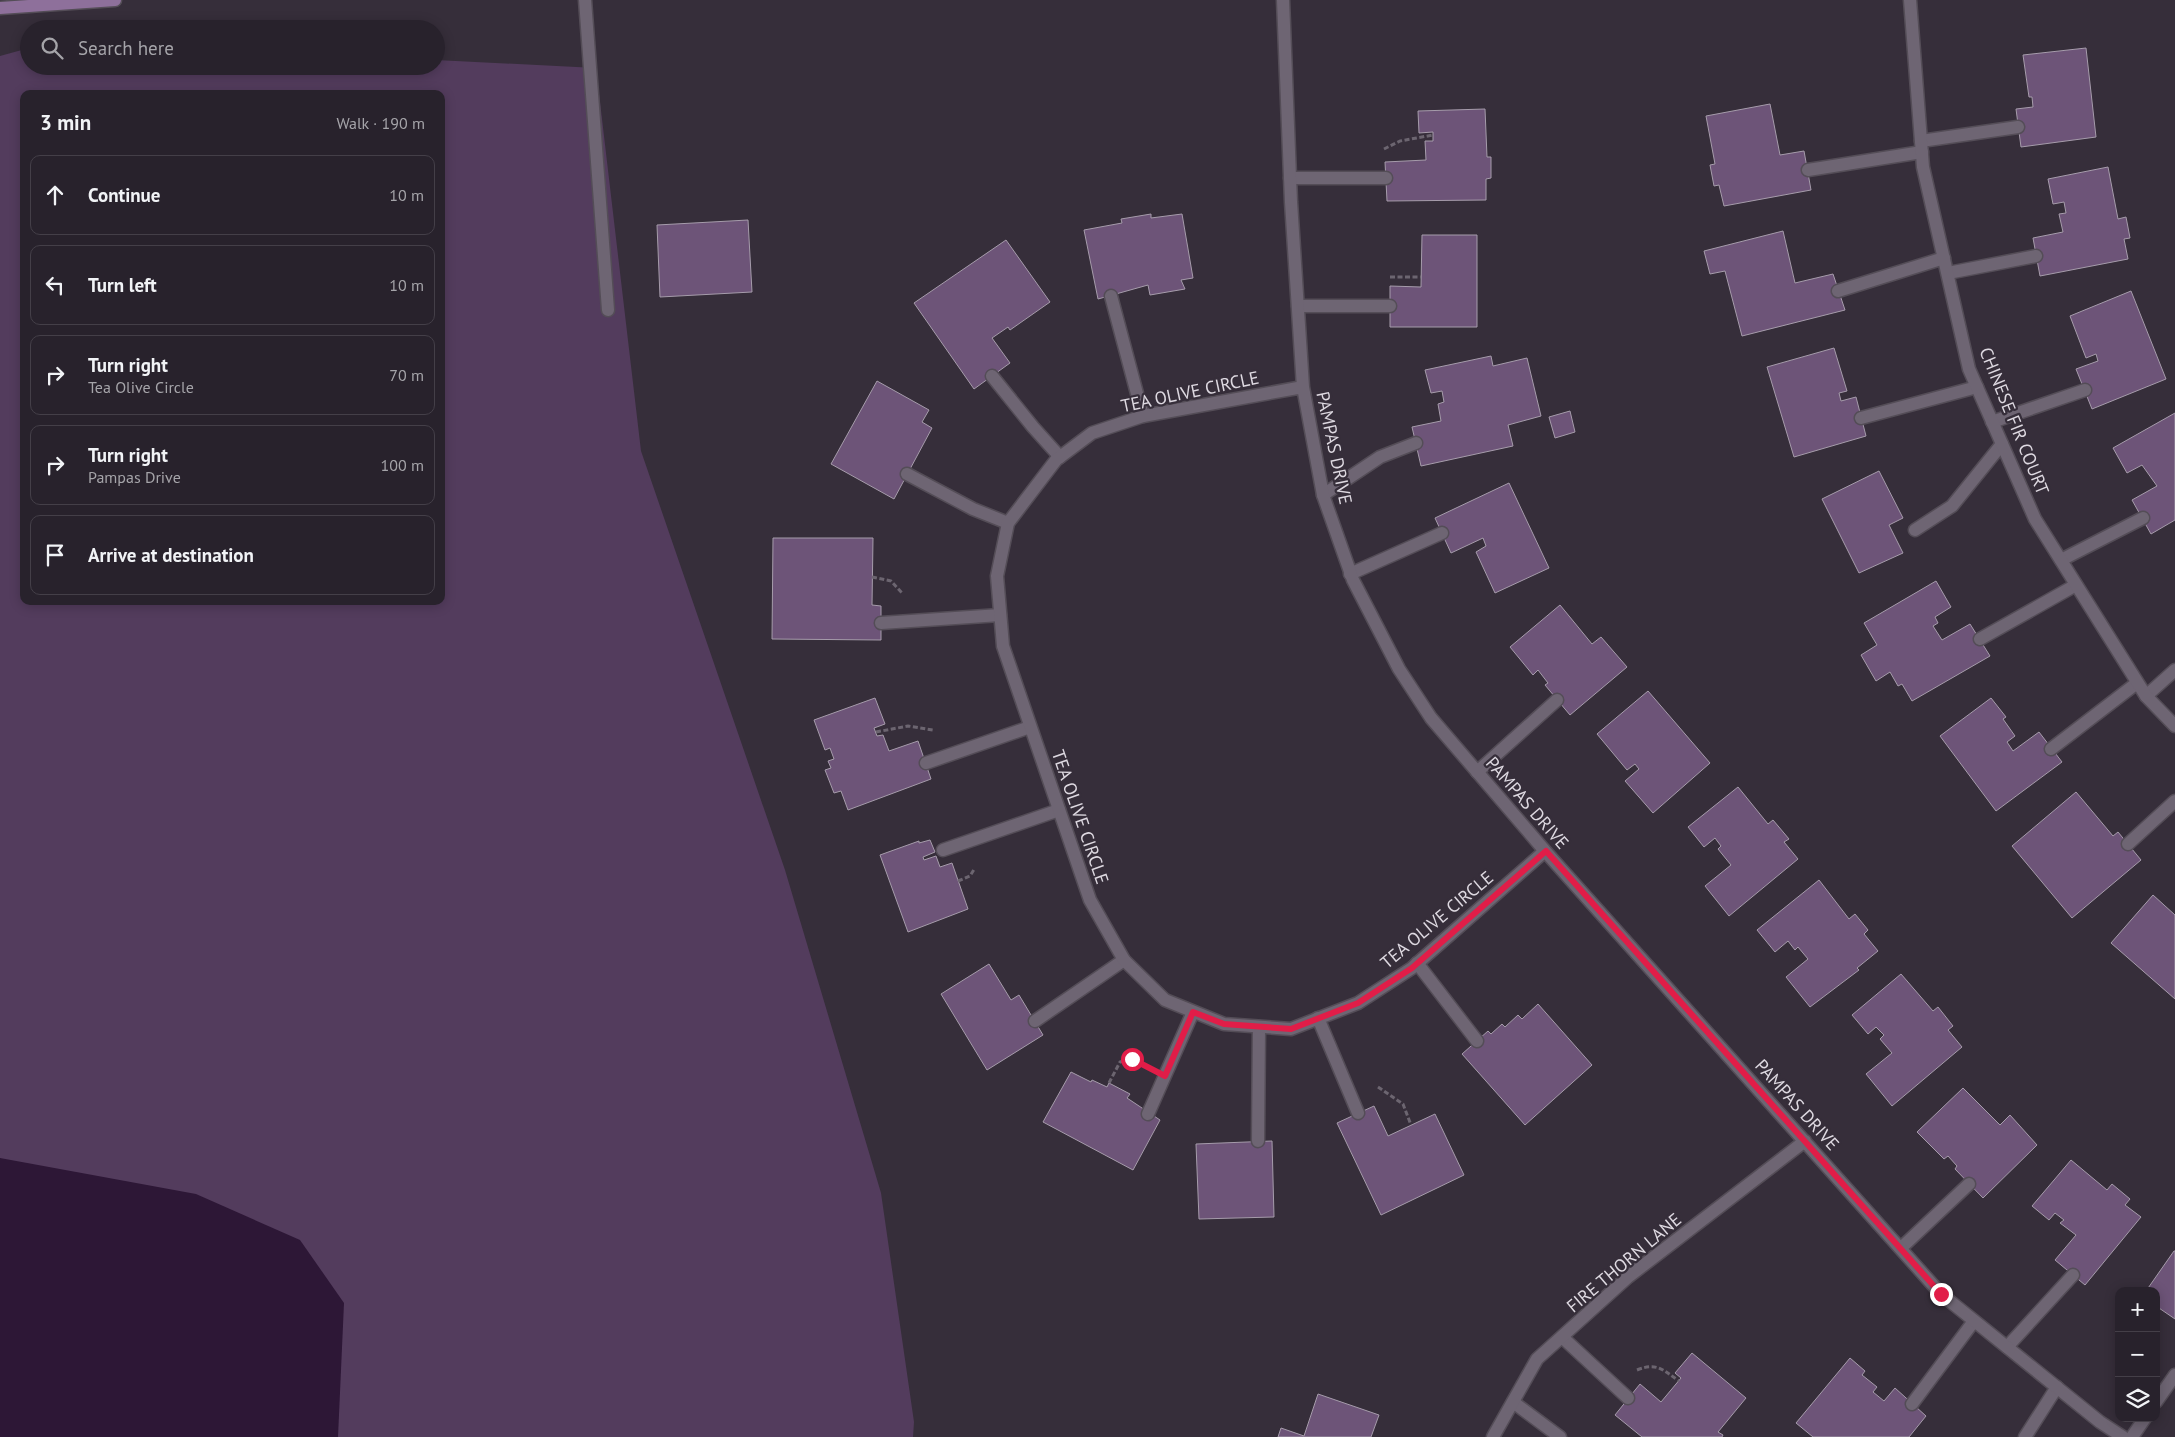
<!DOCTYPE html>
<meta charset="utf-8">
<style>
:root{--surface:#28222c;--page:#302a34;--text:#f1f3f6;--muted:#a5a4a9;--line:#443f48}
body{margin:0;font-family:"PT Sans",sans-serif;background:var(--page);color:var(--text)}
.controls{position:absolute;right:15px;bottom:15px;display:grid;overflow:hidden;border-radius:10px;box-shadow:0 2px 12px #0003}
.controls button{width:45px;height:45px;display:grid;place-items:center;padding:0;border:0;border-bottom:1px solid var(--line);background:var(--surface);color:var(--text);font:25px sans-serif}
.stop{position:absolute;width:15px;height:15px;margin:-11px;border:4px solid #e11d48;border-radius:50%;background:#fff}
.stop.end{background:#e11d48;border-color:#fff;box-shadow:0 1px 5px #0008}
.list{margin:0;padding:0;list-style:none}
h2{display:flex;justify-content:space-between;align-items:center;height:65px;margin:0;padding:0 20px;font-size:21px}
h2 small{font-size:16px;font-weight:400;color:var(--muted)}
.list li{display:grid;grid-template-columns:32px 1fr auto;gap:15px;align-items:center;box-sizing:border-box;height:80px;margin:0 10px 10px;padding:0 10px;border:1px solid var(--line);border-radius:10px}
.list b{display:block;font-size:19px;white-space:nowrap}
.list p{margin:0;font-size:16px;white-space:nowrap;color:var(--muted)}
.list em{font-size:16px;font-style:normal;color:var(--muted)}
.icon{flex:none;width:28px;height:28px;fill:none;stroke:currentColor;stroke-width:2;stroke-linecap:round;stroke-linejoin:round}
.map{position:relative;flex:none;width:2175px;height:1437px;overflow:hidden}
.search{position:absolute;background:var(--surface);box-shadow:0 2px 12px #0003;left:20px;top:20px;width:425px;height:55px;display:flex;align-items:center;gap:12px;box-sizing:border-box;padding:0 18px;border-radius:28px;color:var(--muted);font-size:19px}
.panel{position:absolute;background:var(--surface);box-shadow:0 2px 12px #0003;left:20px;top:90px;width:425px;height:515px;border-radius:10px}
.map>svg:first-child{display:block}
.green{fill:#533c5d;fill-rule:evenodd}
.water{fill:#2d1736}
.building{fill:#6d5478;stroke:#a69cab}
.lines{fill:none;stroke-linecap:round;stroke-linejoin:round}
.lane-casing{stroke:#544d57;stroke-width:15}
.street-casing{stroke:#544d57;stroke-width:15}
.secondary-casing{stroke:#544d57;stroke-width:15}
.path{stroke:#6c6570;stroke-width:3;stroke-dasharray:5 2.5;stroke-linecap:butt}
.lane{stroke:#6e6573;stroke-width:12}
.street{stroke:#6e6573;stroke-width:12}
.secondary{stroke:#8e709b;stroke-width:12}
.route{stroke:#e11d48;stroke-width:6}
.labels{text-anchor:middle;stroke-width:4.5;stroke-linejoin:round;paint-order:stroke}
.street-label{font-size:18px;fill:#ded9e1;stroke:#362e3a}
</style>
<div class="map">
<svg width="2175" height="1437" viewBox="0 0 2175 1437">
<rect width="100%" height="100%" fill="#362e3a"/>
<path class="green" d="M29,48V66H436V60L596,68L641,451L785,870L881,1193L914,1422L913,1437H338V1431L0,1158V56ZM24,94H441V601H24Z"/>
<path class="water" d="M0,1158L196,1194L300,1240L344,1303L338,1437H0Z"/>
<path class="building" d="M2086,48L2096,137L2021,147L2016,109L2033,107L2032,97H2029L2023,55Z
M1770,104L1780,155L1804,151L1811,190L1724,206L1719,185L1714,186L1710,165L1715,164L1706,116Z
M1485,109L1487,157H1491V178L1486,179V200L1387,201L1385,162L1426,160L1425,141H1433V132L1419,133L1418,111Z
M2108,167L2118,219L2126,217L2130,238L2124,239L2128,259L2040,276L2033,238L2063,232L2059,214L2066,213L2064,202L2053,204L2048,179Z
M1151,214V218L1182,214L1193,278L1181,280L1185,289L1150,295L1148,285L1098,299L1084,230L1122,223L1121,219Z
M748,220L752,292L660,297L657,225Z
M1783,231L1795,283L1833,274L1845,310L1742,336L1725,271L1710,274L1704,251Z
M1422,235H1477V327H1390V286L1421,287Z
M1006,240L1050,302L1010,330L1008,327L992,338L1010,363L974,389L914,303Z
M2131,291L2166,379L2092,409L2076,369L2098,361L2096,354L2086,358L2070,316Z
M1834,348L1847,391L1839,393L1841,401L1856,397L1866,436L1794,457L1767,367Z
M1491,356L1493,366L1527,358L1541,416L1508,425L1513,446L1421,466L1412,427L1441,421L1438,404L1444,402L1442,391L1431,393L1425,370Z
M877,381L929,410L922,422L932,428L894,499L831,464Z
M1570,411L1575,432L1555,438L1549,417Z
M2175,413V520L2151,534L2132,500L2157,486L2142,465L2127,473L2113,448Z
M1879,471L1903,518L1889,525L1903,553L1859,573L1822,499Z
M1509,483L1549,568L1495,593L1476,552L1486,546L1483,538L1451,553L1435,518Z
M773,538H873L872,605L881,606V640L772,639Z
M1936,581L1951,607L1935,617L1938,623L1933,626L1942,640L1970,624L1990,656L1912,701L1902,684L1898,686L1890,672L1876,681L1861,655L1877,645L1864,623Z
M1560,605L1592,644L1601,637L1627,667L1570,715L1545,685L1548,683L1538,670L1533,675L1510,647Z
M1648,691L1710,763L1653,813L1625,781L1639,769L1635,764L1627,770L1597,734Z
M875,698L885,724L874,728L877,736L883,735L889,751L918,741L931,779L848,810L841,791L834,793L825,770L831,768L828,761L834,759L830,748L825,750L814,720Z
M1991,698L2006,717L2003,719L2015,736L2007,742L2013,751L2039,732L2062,762L1996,811L1940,736Z
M1738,787L1768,824L1773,820L1789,839L1784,842L1798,859L1729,916L1705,886L1731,865L1718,849L1721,846L1715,838L1704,847L1688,827Z
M2076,792L2113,836L2118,832L2141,860L2072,918L2012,846Z
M930,840L935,852L923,857L924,860L936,856L940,867L952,863L968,909L908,932L880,855L919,841V843Z
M1819,880L1849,919L1855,914L1868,930L1864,934L1878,951L1857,968L1859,970L1810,1007L1786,977L1808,959L1798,947L1795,950L1788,941L1775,952L1757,930Z
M2153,895L2175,915V999L2111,943Z
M989,964L1011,1000L1019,995L1043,1035L987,1070L941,994Z
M1901,974L1933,1011L1938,1007L1953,1026L1948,1030L1962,1047L1892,1106L1866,1074L1892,1053L1880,1039L1884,1035L1876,1027L1868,1034L1852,1015Z
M1538,1004L1592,1065L1525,1125L1462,1054L1488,1031L1491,1034L1502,1024L1505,1027L1518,1015L1522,1019Z
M1071,1072L1091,1082L1092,1080L1107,1087L1109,1083L1130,1094L1127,1098L1160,1120L1133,1170L1043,1122Z
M1963,1088L2000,1125L2010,1115L2037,1145L1983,1198L1955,1169L1957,1166L1948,1156L1944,1159L1917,1132Z
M1374,1106L1388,1136L1435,1114L1464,1175L1381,1215L1337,1123Z
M1272,1141L1274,1217L1199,1219L1196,1144Z
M2071,1160L2107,1190L2112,1184L2130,1199L2125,1205L2141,1217L2085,1285L2055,1260L2076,1235L2060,1223L2064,1220L2055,1213L2049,1220L2032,1206Z
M2174,1251H2175V1319L2156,1306V1291H2146Z
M1692,1353L1746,1398L1718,1432L1723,1435L1722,1437H1642L1615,1415L1640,1384L1661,1402L1681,1378L1675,1373Z
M1850,1358L1865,1371L1862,1375L1877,1387L1873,1392L1884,1401L1895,1388L1926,1416L1909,1437H1813L1796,1423Z
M1318,1394L1379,1415L1371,1437H1278L1281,1428L1304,1436Z"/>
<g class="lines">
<defs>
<path id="lane" d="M585,0L608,310
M1921,141L2018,127
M1808,170L1922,152
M1290,178H1386
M1948,273L2036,256
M1838,291L1944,258
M1111,296L1143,416
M1298,306H1390
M992,376L1033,427L1060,457
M1861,418L1977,387
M1992,422L2085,390
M907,474L973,509L1008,523
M1323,495L1380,457L1416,443
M1915,530L1952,506L2002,444
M2061,560L2143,518
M1350,574L1442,533
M881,623L1000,615
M1980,639L2076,585
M2146,696L2175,670
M2051,749L2137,683
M926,763L1030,727
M1477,772L1557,700
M2128,844L2175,801
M943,850L1059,810
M1417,963L1477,1041
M1318,1018L1358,1113
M1035,1021L1124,960
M1148,1114L1193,1012
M1258,1141L1259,1027
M1901,1248L1969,1184
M1562,1337L1628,1398
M2007,1347L2073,1275
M1513,1402L1560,1437
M2156,1402L2175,1375
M1912,1404L1974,1321
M2025,1437L2057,1387
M2132,1437L2145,1418"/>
<path id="street" d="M1283,0L1291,202L1303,387L1323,495L1353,580L1399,669L1431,718L1545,851L1941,1294L2100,1422L2123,1437
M1910,0L1923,167L1969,369L2035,519L2146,696L2175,726
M1303,387L1143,416L1092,433L1056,460L1008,523L997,576L1003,646L1090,900L1124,960L1165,1000L1224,1024L1291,1029L1358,1003L1412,968L1545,851
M1493,1437L1537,1359L1628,1277L1805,1141"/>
<path id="secondary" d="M0,8L115,0"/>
</defs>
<use href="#lane" class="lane-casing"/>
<use href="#street" class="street-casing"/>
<use href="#secondary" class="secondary-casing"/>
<path class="path" d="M1384,149L1400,141L1433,135
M1390,277H1421
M872,577L891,581L903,594
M876,732L908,726L933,730
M958,881L970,876L975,868
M1109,1083L1120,1062L1132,1059L1140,1063
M1378,1087L1403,1104L1411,1125
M1637,1370C1657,1362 1663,1370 1679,1381"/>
<use href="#lane" class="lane"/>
<use href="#street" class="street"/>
<use href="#secondary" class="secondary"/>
</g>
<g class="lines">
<path class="route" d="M1132,1059L1165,1076L1193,1012L1224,1024L1291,1029L1358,1003L1412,968L1546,851L1941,1294"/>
</g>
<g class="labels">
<g class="street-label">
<text transform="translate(1190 392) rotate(-12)" y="6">TEA OLIVE CIRCLE</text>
<text transform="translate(2014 421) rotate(68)" y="6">CHINESE FIR COURT</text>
<text transform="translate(1334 448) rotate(78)" y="6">PAMPAS DRIVE</text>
<text transform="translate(1527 803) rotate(49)" y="6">PAMPAS DRIVE</text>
<text transform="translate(1080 817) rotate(71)" y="6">TEA OLIVE CIRCLE</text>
<text transform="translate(1437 920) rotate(-40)" y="6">TEA OLIVE CIRCLE</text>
<text transform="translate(1797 1105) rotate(48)" y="6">PAMPAS DRIVE</text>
<text transform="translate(1624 1263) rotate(-40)" y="6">FIRE THORN LANE</text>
</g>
</g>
</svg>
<div class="controls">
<button>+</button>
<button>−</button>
<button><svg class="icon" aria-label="layers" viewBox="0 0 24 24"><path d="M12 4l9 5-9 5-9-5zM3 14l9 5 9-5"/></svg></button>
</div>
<div class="stop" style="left:1132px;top:1059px"></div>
<div class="stop end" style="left:1941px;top:1294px"></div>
<div class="search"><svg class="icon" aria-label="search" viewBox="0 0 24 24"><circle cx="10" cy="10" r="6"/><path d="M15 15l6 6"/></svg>Search here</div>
<section class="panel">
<h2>3 min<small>Walk · 190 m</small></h2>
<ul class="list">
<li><svg class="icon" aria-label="ahead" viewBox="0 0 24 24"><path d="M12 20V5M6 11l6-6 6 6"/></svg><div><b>Continue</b></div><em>10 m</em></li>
<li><svg class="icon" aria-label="left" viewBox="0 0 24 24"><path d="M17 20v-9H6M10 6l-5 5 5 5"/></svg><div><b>Turn left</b></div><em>10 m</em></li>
<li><svg class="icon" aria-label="right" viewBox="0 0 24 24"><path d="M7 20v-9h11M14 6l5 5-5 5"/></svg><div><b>Turn right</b><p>Tea Olive Circle</p></div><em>70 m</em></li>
<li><svg class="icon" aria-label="right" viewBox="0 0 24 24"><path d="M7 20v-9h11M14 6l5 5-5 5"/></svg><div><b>Turn right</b><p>Pampas Drive</p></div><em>100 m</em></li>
<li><svg class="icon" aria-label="arrive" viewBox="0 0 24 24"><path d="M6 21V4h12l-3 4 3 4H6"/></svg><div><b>Arrive at destination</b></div></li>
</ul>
</section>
</div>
